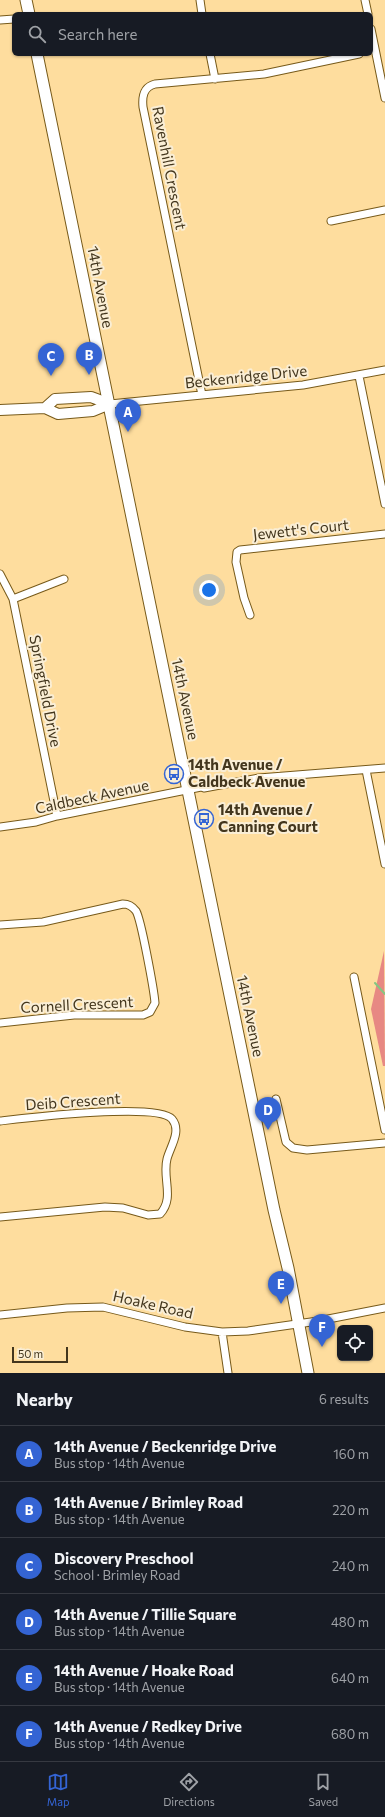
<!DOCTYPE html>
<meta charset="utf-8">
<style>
:root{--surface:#171b24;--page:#242831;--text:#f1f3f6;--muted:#9ea1a6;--line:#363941;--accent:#3464d4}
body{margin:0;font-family:Commissioner,sans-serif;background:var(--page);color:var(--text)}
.controls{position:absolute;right:12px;bottom:12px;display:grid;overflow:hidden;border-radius:6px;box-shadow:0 1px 3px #0004}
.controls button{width:36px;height:36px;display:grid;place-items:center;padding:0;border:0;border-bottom:1px solid var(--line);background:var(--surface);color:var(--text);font:20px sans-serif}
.scale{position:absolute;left:12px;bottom:10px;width:56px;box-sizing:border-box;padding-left:4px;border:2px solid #43361d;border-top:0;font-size:11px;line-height:14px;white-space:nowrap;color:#43361d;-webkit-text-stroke:3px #faeed5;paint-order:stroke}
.you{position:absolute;left:209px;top:590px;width:14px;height:14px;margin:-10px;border:3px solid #fff;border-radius:50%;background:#1a73e8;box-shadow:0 0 0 6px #1a73e833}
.badge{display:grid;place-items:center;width:26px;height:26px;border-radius:50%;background:var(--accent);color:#fff;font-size:13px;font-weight:700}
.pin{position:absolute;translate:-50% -33px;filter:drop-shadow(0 1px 2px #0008)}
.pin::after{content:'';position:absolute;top:21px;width:14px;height:12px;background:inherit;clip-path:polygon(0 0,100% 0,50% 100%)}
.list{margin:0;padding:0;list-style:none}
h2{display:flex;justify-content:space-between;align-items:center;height:52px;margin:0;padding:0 16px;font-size:17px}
h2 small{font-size:13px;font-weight:400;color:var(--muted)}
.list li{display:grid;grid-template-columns:26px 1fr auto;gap:12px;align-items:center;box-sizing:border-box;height:56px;padding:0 16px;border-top:1px solid var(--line)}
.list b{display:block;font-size:15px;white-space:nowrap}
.list p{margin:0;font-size:13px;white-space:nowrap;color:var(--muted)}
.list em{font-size:13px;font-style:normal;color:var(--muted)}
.icon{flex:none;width:22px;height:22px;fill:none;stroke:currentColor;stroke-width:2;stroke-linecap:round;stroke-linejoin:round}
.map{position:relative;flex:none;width:385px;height:1373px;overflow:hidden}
.search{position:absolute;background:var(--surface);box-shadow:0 1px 3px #0004;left:12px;right:12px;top:12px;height:44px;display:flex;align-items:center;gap:10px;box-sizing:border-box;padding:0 14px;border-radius:6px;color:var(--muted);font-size:15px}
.sheet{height:388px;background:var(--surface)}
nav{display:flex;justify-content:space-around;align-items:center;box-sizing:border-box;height:56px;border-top:1px solid var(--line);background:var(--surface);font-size:11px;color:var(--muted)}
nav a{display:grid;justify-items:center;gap:2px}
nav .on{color:var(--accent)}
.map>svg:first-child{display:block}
.forest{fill:#e78883}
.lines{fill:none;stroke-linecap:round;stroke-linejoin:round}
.stream{stroke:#84c782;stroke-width:2}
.minor-casing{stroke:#775a1a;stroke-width:9}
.secondary-casing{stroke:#775a1a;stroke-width:12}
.primary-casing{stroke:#775a1a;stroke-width:13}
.minor{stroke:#fff;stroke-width:7}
.secondary{stroke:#fff;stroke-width:10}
.primary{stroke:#fff;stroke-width:11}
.labels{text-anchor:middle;stroke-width:4;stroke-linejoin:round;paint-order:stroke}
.street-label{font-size:15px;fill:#43361d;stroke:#faeed5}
.poi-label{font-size:15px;font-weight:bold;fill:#43361d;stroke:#faeed5;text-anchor:start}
</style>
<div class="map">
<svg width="385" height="1373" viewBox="0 0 385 1373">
<rect width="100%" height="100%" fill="#fedd9e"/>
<path class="forest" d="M384,951L385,1066H383L371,1009Z"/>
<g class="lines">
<path class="stream" d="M375,983L385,994"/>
<defs>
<path id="minor" d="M200,0L202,14
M365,0L368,14
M0,20L14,19
M371,29L385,98
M210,54L215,79
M331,221L385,210
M359,376L385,504
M202,395L143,107C142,97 143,87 155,84L264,74L359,54
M110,404L303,385L385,370
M0,574L13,599L57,816
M13,599L64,579
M250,615L244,598L236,562L237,552L240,550L385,534
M366,770L385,864
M0,827L36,822L57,816L201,787L204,788L259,778L385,768
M0,925L43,922L123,904C128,904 133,907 136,911C141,919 154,990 155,1003L150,1012L143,1015H74L0,1023
M354,977L385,1130
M276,1099L286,1142L293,1148L307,1150L385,1143
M254,1113L278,1111
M0,1121C26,1118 158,1102 172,1119C182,1131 170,1147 167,1159C162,1178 175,1198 160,1214L148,1215L123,1208L105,1207L0,1217
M0,1315L67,1308L103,1307L185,1327L222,1332L248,1331L318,1321L385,1308
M222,1332L228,1373"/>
<path id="secondary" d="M45,408L55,399L91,397L110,404
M0,410L45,408L58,414L93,411L110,404"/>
<path id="primary" d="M26,0L29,14
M37,54L274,1210L288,1268L308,1373"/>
</defs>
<use href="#minor" class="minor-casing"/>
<use href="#secondary" class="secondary-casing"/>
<use href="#primary" class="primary-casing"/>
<use href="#minor" class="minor"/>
<use href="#secondary" class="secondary"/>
<use href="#primary" class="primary"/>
</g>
<defs>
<symbol id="bus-ring" viewBox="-11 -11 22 22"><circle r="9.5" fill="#faeed5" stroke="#3464d4" stroke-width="1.5"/><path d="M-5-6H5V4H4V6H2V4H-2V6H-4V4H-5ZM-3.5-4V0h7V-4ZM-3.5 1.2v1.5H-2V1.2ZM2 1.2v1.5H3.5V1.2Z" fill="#3464d4"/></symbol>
</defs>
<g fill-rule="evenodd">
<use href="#bus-ring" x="163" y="763" width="22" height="22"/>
<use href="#bus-ring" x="193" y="808" width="22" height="22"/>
</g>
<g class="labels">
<g class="street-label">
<text transform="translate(169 168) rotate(79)" y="5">Ravenhill Crescent</text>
<text transform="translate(100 287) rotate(79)" y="5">14th Avenue</text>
<text transform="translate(246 377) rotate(-6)" y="5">Beckenridge Drive</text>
<text transform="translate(301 530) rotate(-6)" y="5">Jewett's Court</text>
<text transform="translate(45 691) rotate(79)" y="5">Springfield Drive</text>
<text transform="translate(185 699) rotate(78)" y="5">14th Avenue</text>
<text transform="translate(92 797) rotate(-12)" y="5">Caldbeck Avenue</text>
<text transform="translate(77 1005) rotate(-3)" y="5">Cornell Crescent</text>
<text transform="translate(250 1016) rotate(78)" y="5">14th Avenue</text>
<text transform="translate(73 1102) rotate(-4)" y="5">Deib Crescent</text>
<text transform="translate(153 1305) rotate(13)" y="5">Hoake Road</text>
</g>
<g class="poi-label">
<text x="188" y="770">14th Avenue /<tspan x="188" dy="17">Caldbeck Avenue</tspan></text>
<text x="218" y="815">14th Avenue /<tspan x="218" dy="17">Canning Court</tspan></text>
</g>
</g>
</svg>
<div class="controls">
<button><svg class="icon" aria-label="locate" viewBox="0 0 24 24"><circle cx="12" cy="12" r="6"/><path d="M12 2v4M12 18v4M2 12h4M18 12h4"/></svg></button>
</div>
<div class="scale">50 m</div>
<div class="you"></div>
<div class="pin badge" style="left:128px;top:432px">A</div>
<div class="pin badge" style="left:89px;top:375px">B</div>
<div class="pin badge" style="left:51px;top:376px">C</div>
<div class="pin badge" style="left:268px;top:1130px">D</div>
<div class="pin badge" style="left:281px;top:1304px">E</div>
<div class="pin badge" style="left:322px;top:1347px">F</div>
<div class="search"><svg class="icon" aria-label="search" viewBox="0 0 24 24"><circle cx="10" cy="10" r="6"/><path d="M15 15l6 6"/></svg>Search here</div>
</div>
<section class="sheet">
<h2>Nearby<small>6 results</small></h2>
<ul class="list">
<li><span class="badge">A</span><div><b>14th Avenue / Beckenridge Drive</b><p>Bus stop · 14th Avenue</p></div><em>160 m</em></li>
<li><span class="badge">B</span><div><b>14th Avenue / Brimley Road</b><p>Bus stop · 14th Avenue</p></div><em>220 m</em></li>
<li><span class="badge">C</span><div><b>Discovery Preschool</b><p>School · Brimley Road</p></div><em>240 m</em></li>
<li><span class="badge">D</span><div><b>14th Avenue / Tillie Square</b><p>Bus stop · 14th Avenue</p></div><em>480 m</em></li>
<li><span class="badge">E</span><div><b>14th Avenue / Hoake Road</b><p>Bus stop · 14th Avenue</p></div><em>640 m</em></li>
<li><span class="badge">F</span><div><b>14th Avenue / Redkey Drive</b><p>Bus stop · 14th Avenue</p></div><em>680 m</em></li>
</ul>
</section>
<nav>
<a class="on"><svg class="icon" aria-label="map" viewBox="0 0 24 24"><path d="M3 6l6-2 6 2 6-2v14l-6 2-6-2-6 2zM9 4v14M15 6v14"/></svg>Map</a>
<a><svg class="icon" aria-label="directions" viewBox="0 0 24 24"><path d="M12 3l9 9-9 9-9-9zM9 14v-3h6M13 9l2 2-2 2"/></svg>Directions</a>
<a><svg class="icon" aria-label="saved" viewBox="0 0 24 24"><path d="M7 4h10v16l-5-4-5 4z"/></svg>Saved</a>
</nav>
